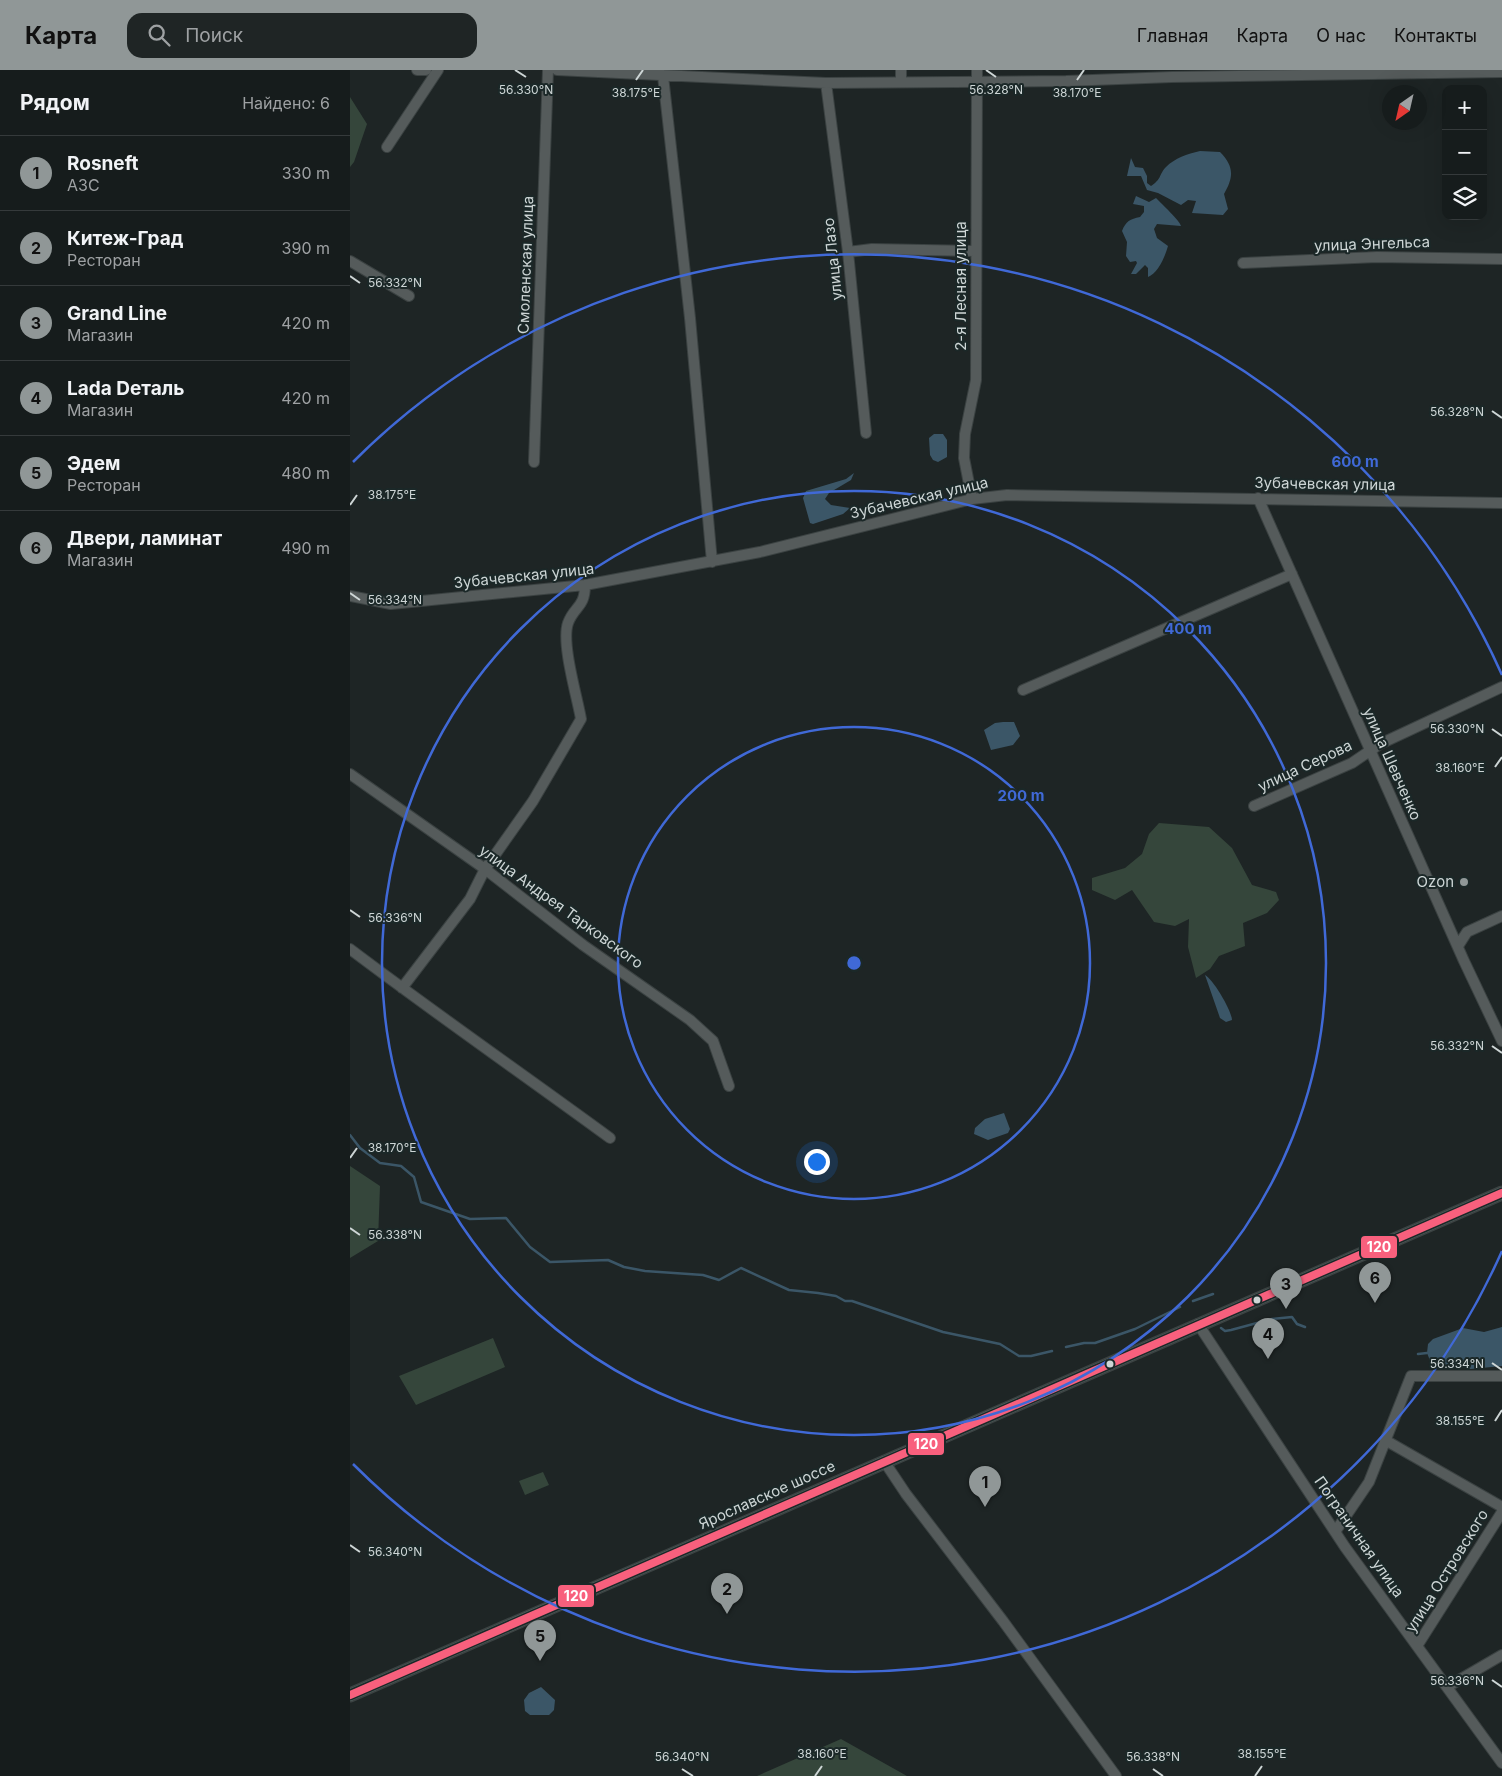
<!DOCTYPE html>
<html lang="ru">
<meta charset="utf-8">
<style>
:root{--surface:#161c1c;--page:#1f2525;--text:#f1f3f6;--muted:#9ea1a3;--line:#353a3b;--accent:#909797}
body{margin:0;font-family:Inter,sans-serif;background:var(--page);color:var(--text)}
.controls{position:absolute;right:15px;top:15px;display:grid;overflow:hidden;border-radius:10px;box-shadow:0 5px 20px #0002}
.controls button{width:45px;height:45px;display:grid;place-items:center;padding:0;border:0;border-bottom:1px solid var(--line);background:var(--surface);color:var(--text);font:25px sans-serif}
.compass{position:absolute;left:1032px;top:15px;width:45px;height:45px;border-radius:50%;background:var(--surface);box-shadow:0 5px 20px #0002;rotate:214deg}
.you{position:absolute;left:466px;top:1091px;width:18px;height:18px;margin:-12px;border:4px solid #fff;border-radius:50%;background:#1a73e8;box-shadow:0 0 0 8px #1a73e833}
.badge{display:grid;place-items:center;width:32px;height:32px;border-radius:50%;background:var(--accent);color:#111;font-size:16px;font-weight:700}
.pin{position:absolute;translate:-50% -41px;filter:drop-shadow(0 1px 2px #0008)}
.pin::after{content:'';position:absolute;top:26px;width:18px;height:15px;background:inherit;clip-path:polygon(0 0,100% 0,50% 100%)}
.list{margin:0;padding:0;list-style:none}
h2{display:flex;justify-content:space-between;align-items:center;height:65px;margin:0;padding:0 20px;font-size:21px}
h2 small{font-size:16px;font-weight:400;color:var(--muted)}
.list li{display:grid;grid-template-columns:32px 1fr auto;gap:15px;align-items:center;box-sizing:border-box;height:75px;padding:0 20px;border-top:1px solid var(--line)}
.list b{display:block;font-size:19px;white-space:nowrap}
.list p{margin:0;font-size:16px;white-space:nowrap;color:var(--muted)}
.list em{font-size:16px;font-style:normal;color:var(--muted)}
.icon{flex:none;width:28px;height:28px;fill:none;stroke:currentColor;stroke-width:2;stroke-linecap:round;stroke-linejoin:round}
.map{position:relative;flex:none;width:1152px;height:1706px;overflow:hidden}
header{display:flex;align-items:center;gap:30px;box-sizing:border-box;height:70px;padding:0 25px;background:var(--accent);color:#111}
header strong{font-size:24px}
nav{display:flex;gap:28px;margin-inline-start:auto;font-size:18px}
.search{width:350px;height:45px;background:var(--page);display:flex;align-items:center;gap:12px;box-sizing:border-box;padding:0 18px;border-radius:15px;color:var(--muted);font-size:19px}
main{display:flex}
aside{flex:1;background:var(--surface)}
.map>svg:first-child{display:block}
.green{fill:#35463b}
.water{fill:#3b5667}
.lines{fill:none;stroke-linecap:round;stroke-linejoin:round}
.stream{stroke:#3b5667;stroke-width:2.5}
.minor-casing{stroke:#3b4242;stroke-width:12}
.major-casing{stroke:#3b4242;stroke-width:15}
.minor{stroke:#555b5b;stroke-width:10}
.major{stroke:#556361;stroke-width:12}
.bus-1-casing{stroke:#1b2828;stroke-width:11}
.bus-1{stroke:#f8607d;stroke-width:8}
.ticks{fill:none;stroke:#cdd5d5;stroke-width:2}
.ring{fill:none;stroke:#4069d7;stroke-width:2.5}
.poi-dot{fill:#909797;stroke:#1b2828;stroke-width:2}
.bus-dot{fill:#cdd5d5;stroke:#1b2828;stroke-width:2}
.labels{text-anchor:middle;stroke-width:4;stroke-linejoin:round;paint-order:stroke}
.street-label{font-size:15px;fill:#cdd5d5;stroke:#1b2828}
.poi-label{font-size:15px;fill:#cdd5d5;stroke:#1b2828;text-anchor:end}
.ticks-label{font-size:12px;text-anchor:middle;fill:#cdd5d5;stroke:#1b2828;stroke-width:4;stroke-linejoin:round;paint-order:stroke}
.centre{fill:#4069d7;stroke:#1b2828;stroke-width:2.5}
.ring-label{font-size:15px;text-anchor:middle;font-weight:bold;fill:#4069d7;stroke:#1b2828;stroke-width:4;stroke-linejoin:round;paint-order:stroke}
.line-badge{stroke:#1b2828;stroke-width:2}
.badge-label{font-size:14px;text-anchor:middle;font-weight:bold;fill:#fff}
</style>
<header>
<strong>Карта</strong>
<div class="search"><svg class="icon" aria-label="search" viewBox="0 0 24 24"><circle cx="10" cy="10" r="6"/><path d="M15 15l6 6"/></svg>Поиск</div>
<nav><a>Главная</a><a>Карта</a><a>О нас</a><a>Контакты</a></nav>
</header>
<main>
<aside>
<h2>Рядом<small>Найдено: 6</small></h2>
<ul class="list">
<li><span class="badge">1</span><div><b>Rosneft</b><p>АЗС</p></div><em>330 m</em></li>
<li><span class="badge">2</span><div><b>Китеж-Град</b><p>Ресторан</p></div><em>390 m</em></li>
<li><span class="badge">3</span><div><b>Grand Line</b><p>Магазин</p></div><em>420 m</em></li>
<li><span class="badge">4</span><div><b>Lada Dеталь</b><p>Магазин</p></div><em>420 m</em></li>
<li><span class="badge">5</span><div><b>Эдем</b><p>Ресторан</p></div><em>480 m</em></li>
<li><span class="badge">6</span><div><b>Двери, ламинат</b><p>Магазин</p></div><em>490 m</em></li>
</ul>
</aside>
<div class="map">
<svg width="1152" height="1706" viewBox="0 0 1152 1706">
<rect width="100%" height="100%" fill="#1e2525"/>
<path class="green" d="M0,27L17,54L4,92L0,97Z
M809,753L859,757L882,778L902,815L926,822L929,830L917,843L893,853L895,876L869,886L860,899L846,908L838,877L839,849L825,856L804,852L782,820L765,830L742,820V808L775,798L792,784L799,764Z
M0,1096L30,1116L28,1171L0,1188Z
M143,1268L155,1297L66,1335L49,1306Z
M193,1402L199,1415L175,1425L169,1411Z
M491,1669L557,1706H406H407Z"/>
<path class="water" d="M850,81L870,82C884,96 884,107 874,124L878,139L873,145L842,143L846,131L838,130L831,135L808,123L797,120L791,106H777L781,88L785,97L793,98L797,106V113L801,116C812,109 809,104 816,97C825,88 837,84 850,81Z
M786,126L799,132L806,128C812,134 830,151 831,156L807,154L804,159L807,168L818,176C815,187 808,203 798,207V198L795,195L786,204H781L787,193L786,191L780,192L776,186L777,172L772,161C776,151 780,149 790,147L794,142V136L783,134Z
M584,364H593L597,370V387L588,392L583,390L580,385L579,368Z
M504,403L501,410L479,423L475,429L481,435L500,438L493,444L463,454L460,453L453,428L456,421L496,409Z
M653,652H664L670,666L663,675L641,680L634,660L645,653Z
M855,905C863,909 882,941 882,950L876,952L870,948Z
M654,1043L660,1059L658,1063L638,1070L624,1064L625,1058L635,1049Z
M1152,1257V1296L1121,1299L1081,1293L1077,1283L1078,1274L1083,1269L1113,1258L1134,1262Z
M191,1617L205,1630L204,1640L199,1645H180L175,1641L174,1630L179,1623Z"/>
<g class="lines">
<path class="stream" d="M0,1065L10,1078L30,1093L51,1096L64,1107L71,1132L120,1149L156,1148L180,1177L200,1192L258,1190L274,1197L295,1201L353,1205L369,1210L391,1198L439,1220L468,1223L486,1226L495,1231H502L593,1262L650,1274L669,1286H681L702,1281
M843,1231L863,1224
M871,1258L875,1261L881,1260L922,1249L942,1247L947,1254L955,1257
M716,1277L734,1273H745L785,1259L830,1237
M1068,1284L1077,1283"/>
<defs>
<path id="minor" d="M67,0H76
M207,0L476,13L716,11L822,7L1152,2
M310,3L313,6L340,248L362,492
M551,12V0
M476,13L498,182L516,363
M37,77L88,0
M498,182L522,179L625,181
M0,191L59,226
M893,193L1027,187L1152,189
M184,392L198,0
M908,428L1114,891L1152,971
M622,429L614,388L615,364L626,310L627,0
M0,526L41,534L235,515L410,482L622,429L657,425L1152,433
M673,620L942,504
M0,704L135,799L233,875L340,950L363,971L379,1016
M904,736L1002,693L1030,674L1152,617
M1108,876L1117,862L1152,846
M0,879C86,944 174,1005 260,1068
M52,918L120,829L135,799L183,731L231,649C227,626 211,573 218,553C224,536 235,538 235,515
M848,1254L995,1477L1152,1693
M1035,1370L1152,1437
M534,1391L556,1424L653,1551L766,1706
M985,1462L1019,1412L1061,1306H1152
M1067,1576L1152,1442
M1097,1617L1152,1585"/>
<path id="major" d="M0,1625L1152,1123"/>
</defs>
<use href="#minor" class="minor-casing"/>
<use href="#major" class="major-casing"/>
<use href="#minor" class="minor"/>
<use href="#major" class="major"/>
<defs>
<path id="bus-1" d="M0,1625L1152,1123"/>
</defs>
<use href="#bus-1" class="bus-1-casing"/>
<use href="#bus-1" class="bus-1"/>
</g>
<path class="ticks" d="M165,0L176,7M636,0L646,7M286,10L293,0M727,10L734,0M0,206L10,213M1142,341L1152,348M0,435L7,425M0,523L10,530M1142,659L1152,666M1145,697L1152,687M0,840L10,847M1142,976L1152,983M0,1088L7,1078M0,1158L10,1165M1142,1293L1152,1300M1145,1351L1152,1340M0,1475L10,1482M1142,1610L1152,1617M332,1699L343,1706M803,1699L813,1706M465,1706L472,1696M905,1706L912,1696"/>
<g class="ring">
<circle cx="504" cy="893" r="236"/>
<circle cx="504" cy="893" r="472"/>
<path d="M1152 1181A709 709 0 0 1 3 1394M3 392A709 709 0 0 1 1152 605"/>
</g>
<circle class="poi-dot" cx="1114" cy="812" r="5"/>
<g class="bus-dot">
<circle cx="907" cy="1230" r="4.5"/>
<circle cx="760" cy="1294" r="4.5"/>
</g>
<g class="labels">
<g class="street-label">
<text transform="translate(1022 174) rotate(-2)" y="5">улица Энгельса</text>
<text transform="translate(483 189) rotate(-96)" y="5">улица Лазо</text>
<text transform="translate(176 195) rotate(-88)" y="5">Смоленская улица</text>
<text transform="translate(611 216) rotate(-90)" y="5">2-я Лесная улица</text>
<text transform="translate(975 414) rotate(1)" y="5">Зубачевская улица</text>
<text transform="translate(569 428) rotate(-13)" y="5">Зубачевская улица</text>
<text transform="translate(174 506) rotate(-6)" y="5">Зубачевская улица</text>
<text transform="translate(1042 694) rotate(66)" y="5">улица Шевченко</text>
<text transform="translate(955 696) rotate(-25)" y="5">улица Серова</text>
<text transform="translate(211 837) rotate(36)" y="5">улица Андрея Тарковского</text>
<text transform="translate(417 1425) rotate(-24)" y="5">Ярославское шоссе</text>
<text transform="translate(1009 1467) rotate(55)" y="5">Пограничная улица</text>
<text transform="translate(1097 1501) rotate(-58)" y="5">улица Островского</text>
</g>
<g class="poi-label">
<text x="1104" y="817">Ozon</text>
</g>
</g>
<g class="ticks-label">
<text x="176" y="24">56.330°N</text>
<text x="646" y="24">56.328°N</text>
<text x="286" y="27">38.175°E</text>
<text x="727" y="27">38.170°E</text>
<text x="45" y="217">56.332°N</text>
<text x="1107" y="346">56.328°N</text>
<text x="42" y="429">38.175°E</text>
<text x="45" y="534">56.334°N</text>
<text x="1107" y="663">56.330°N</text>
<text x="1110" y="702">38.160°E</text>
<text x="45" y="852">56.336°N</text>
<text x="1107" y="980">56.332°N</text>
<text x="42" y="1082">38.170°E</text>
<text x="45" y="1169">56.338°N</text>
<text x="1107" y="1298">56.334°N</text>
<text x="1110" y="1355">38.155°E</text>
<text x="45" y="1486">56.340°N</text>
<text x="1107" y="1615">56.336°N</text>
<text x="472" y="1688">38.160°E</text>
<text x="912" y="1688">38.155°E</text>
<text x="332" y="1691">56.340°N</text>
<text x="803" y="1691">56.338°N</text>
</g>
<circle cx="504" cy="893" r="8" class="centre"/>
<g class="ring-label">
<text x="1005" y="397">600 m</text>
<text x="838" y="564">400 m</text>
<text x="671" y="731">200 m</text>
</g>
<g class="line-badge">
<rect x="1010" y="1165" width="38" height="24" rx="5" fill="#f8607d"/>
<rect x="557" y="1362" width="38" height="24" rx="5" fill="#f8607d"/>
<rect x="207" y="1514" width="38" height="24" rx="5" fill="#f8607d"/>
</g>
<g class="badge-label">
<text x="1029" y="1182">120</text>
<text x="576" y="1379">120</text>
<text x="226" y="1531">120</text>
</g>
</svg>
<div class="controls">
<button>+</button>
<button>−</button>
<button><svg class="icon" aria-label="layers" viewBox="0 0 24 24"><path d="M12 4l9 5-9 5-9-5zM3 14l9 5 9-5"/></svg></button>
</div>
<svg class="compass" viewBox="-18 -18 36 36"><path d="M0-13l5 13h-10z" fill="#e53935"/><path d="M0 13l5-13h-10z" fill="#9ea1a3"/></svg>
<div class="you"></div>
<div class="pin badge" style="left:635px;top:1437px">1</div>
<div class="pin badge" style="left:377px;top:1544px">2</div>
<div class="pin badge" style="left:936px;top:1239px">3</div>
<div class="pin badge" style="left:918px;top:1289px">4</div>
<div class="pin badge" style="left:190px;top:1591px">5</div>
<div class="pin badge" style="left:1025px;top:1233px">6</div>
</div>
</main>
